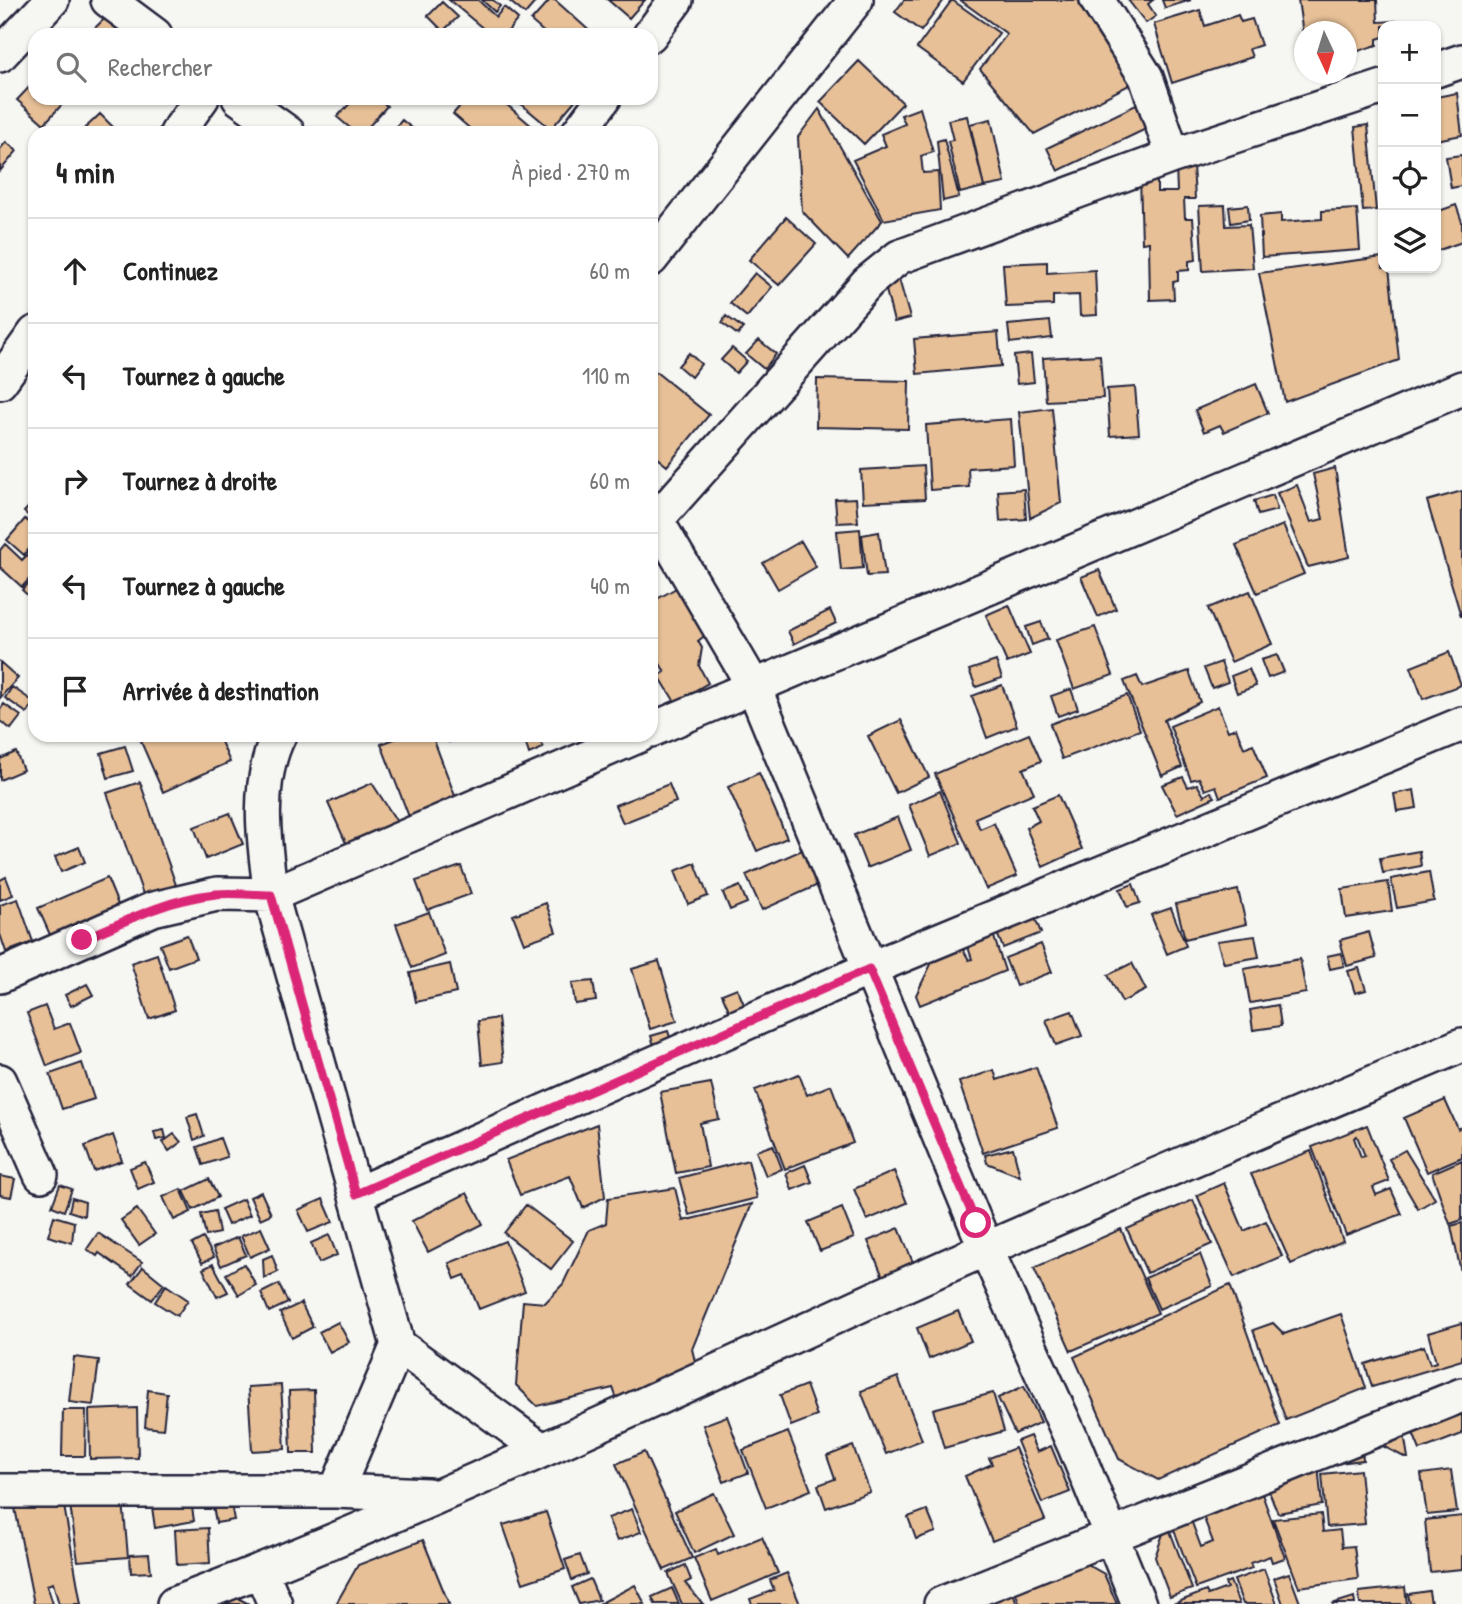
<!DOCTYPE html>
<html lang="fr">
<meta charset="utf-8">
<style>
:root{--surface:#fff;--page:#f6f6f6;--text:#222;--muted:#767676;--line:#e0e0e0}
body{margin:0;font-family:"Patrick Hand",sans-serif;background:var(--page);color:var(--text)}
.controls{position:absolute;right:21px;top:21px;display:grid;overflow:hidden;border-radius:14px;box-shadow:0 2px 5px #0004}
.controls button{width:63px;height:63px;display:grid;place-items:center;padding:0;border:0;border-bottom:2px solid var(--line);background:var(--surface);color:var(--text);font:35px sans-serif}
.compass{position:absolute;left:1294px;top:21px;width:63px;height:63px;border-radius:50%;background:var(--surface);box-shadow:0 2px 5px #0004;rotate:176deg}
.stop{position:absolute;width:21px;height:21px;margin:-16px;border:5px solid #db2777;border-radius:50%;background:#fff}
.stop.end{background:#db2777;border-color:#fff;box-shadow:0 2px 7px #0008}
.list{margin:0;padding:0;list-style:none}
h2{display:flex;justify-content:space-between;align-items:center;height:91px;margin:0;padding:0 28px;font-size:30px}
h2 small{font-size:23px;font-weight:400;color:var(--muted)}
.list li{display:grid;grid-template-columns:46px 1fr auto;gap:21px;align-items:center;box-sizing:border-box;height:105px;padding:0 28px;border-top:2px solid var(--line)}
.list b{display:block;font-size:26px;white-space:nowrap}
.list em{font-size:23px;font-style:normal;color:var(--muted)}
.icon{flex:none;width:38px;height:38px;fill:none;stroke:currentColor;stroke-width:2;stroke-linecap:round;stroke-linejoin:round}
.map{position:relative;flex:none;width:1462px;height:1604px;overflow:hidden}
.search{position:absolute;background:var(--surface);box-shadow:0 2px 5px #0004;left:28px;top:28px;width:630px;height:77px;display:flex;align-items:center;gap:18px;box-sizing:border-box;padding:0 24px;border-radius:21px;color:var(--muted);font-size:26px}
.panel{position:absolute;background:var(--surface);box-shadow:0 2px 5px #0004;left:28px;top:126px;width:630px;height:616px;border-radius:21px}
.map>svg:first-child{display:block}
.building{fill:#e7c097;stroke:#22223b;stroke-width:2;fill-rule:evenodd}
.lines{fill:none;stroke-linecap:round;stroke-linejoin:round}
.street-casing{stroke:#22223b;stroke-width:38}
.street{stroke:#f6f6f2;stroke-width:33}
.route{stroke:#db2777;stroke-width:9}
</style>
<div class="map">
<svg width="1462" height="1604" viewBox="0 0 1462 1604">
<rect width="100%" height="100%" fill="#f6f6f2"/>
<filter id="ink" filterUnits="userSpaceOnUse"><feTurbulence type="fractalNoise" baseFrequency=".0143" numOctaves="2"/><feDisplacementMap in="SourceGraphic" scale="14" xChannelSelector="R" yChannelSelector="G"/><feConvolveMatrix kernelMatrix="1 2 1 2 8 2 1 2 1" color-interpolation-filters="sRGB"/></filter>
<g filter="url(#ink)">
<path class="building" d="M449,0H478L496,17L504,7L518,19L505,35H491Z
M482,0H493L500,6L495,12Z
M508,0H537L525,14Z
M550,0H555L594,35H547L531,21Z
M608,0H645L629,18Z
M904,0H944L921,31L895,12Z
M952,0L999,33L963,81L917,48Z
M960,0H1084L1141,79L1034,134L980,69L1007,34Z
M1128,0H1153L1148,4L1156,16L1146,23Z
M1162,0H1191L1165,8Z
M1298,0H1377L1378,22L1396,21V26H1383V37L1377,39V45L1346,55V32H1304V41Z
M442,2L458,17L443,31L428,16Z
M1200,10L1205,26L1238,15L1241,22L1252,19L1261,45L1249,49L1252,57L1172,83L1154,24Z
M105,18L123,35H88Z
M859,61L903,103L864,144L820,102Z
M35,81V98H68L44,124L17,100Z
M1457,93L1462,135L1436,140V97Z
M355,98H378L387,106L363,133H356L337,117Z
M467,98H499L540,133H475L453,114Z
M514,98H577L551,129Z
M1136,105L1148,128L1058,171L1047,148Z
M920,108L933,152L921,156L923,173L938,172L940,210L884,220L853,160L886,146L881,134L905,124L901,115Z
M819,109L882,221L848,259L802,211L798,137Z
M100,114L113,127L107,133H80Z
M967,116L984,187L960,193L948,141L953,140L948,120Z
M991,119L1005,183L984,187L970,124Z
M402,120L418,133H391Z
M1368,125L1376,210L1363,211L1355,127Z
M944,139L959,197L943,201L937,141Z
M6,142L17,151L0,171V149Z
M1462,155V186L1451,188L1446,157Z
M1176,165H1193L1195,199H1184L1185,218H1193L1196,260L1189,261V270L1178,271V281L1173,282L1174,299L1150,300L1149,242L1142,243L1140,176L1157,175V192H1177Z
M1225,205L1226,226L1249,225L1253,268L1203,271L1199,206Z
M1248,205L1249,220L1231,223L1229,207Z
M1456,205L1462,222V242L1436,251V212Z
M1357,209L1360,250L1262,257L1260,216L1281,214V222L1322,219V211Z
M786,217L816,244L779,285L749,260Z
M1383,257V268H1389L1399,360L1285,402L1259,273Z
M1047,262V273L1095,270L1097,315L1080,316L1079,295L1053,296V305L1006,307L1003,264Z
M755,273L772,287L747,317L730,303Z
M899,279L910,318L894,322L884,282Z
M726,316L743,328L738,335L722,323Z
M1050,321L1052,338L1010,343L1008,325Z
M998,332L1001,366L917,374L914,339Z
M759,340L776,354L764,369L746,354Z
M732,348L747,361L736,373L721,360Z
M689,353L701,364L691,377L678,366Z
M1031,354L1034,382L1017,384L1014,356Z
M1100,355L1103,398L1046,401L1043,358Z
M651,368L709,415L667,466L651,453Z
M817,379L909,381L908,429L816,427Z
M1256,384L1268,413L1224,432L1220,425L1204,432L1195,410Z
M1135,387L1139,434L1110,436L1107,389Z
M1052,408L1061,503L1030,518L1019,412Z
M1011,419L1014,465L968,468L969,487L930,490L926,425Z
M923,466L925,499L863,502L861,470Z
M1335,468L1349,557L1308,567L1277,493L1297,485L1311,522L1323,519L1313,474Z
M1024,489L1026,519L1000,521L998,491Z
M1462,491V616H1461L1427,501Z
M1273,495L1277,510L1258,515L1254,501Z
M856,498L858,522L837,523L835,499Z
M35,500V521L24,512Z
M25,519L35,527V542L24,555L7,540Z
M1283,525L1304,574L1257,593L1236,545Z
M860,529L863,568L841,570L837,531Z
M879,532L885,575L867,576L862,535Z
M801,541L816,567L778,589L763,563Z
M5,544L22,560L35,547V573L22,587L0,567V550Z
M1099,570L1116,609L1098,617L1081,577Z
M35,577V602L22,590Z
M685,583L713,629L698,641L702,648L699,666L708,683L675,702L659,676L665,672L651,649V592L657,599Z
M1250,591L1272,644L1231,662L1208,608Z
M1009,605L1030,654L1007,663L986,615Z
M830,610L836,623L794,644L788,631Z
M1041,622L1048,639L1032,645L1026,627Z
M1095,627L1113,675L1074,689L1056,640Z
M1449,652L1461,685L1423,699L1411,667Z
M1277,655L1284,672L1268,678L1261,660Z
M996,661L1002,678L976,687L969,670Z
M0,662L18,678L0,698Z
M1221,662L1228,682L1212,688L1204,668Z
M1249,669L1256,686L1237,693L1231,676Z
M1189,671L1200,702L1164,720L1182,767L1162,776L1124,681L1137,676L1142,687Z
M1002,685L1017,726L987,738L972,696Z
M12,687L34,702L27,713L5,698Z
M1071,689L1078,709L1058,716L1051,696Z
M1127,695L1140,730L1062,759L1050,724Z
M4,704L21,716L11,729L0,721V710Z
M1218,706L1228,731L1236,728L1244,748L1253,744L1267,778L1220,797L1216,786L1205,790L1199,778L1191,780L1170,726Z
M901,720L929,777L896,793L868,736Z
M1029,734L1041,761L1023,769L1034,793L975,818L980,829L994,823L1017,876L986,889L935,774Z
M138,735H218L230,762L163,792Z
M405,735H432L458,804L411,822L381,744Z
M446,735H468L449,742Z
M523,735H538L543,748L529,754Z
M125,746L133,771L108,778L101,753Z
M16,752L23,770L0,780V759Z
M759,773L787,838L757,851L728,787Z
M1183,777L1188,787L1197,784L1204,796L1211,792L1215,797L1177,814L1162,785Z
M140,782L176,885L144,897L107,793Z
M372,783L403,831L350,852L328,803Z
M669,784L676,802L623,823L615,805Z
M1414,790L1417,808L1397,811L1394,794Z
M940,791L961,843L930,856L909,805Z
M1058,795L1082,849L1043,867L1026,828L1039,821L1032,806Z
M230,813L243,844L206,859L194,827Z
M898,817L911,850L867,868L854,835Z
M79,847L85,862L61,872L55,857Z
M802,850L818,885L762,910L746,875Z
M1419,851L1421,866L1383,873L1380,858Z
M695,863L708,896L688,904L675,871Z
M461,866L471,894L427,910L416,881Z
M1429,872L1434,901L1397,908L1391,879Z
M6,877L13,895L0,900V880Z
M107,878L119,907L51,937L38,908Z
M1388,882L1392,911L1346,918L1342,889Z
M1133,884L1140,903L1127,907L1120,889Z
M740,886L747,903L730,910L723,893Z
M1238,890L1246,924L1185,939L1176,904Z
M18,899L33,942L6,952L0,934V905Z
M546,903L556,932L524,943L513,915Z
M1171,908L1186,946L1167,954L1151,915Z
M429,912L445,955L412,968L396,924Z
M1035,918L1041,933L1003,948L997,933Z
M1369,932L1376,958L1347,966L1340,940Z
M993,934L1005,971L920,1005L916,995L935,956L961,946L969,960L972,959L967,944Z
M187,935L196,958L169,968L160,945Z
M1255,936L1259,957L1224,963L1217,941Z
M1041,944L1052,972L1016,986L1005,958Z
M1341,953L1344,966L1330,969L1327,956Z
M157,954L175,1010L149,1019L131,963Z
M1300,959L1306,993L1250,1003L1244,969Z
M659,961L677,1021L650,1029L632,969Z
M1132,963L1146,990L1122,1002L1108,975Z
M450,964L456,993L416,1002L410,973Z
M1359,968L1366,990L1355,993L1348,971Z
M593,981L596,1001L575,1004L572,983Z
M87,984L93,995L71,1006L65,995Z
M737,988L749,1016L734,1022L722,994Z
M1278,1005L1281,1026L1253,1030L1250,1010Z
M45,1006L54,1029L70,1023L81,1053L47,1066L27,1013Z
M1072,1011L1082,1036L1056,1045L1046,1020Z
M498,1018L503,1062L482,1065L478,1021Z
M668,1031L674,1050L657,1055L651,1036Z
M82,1063L94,1099L62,1109L50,1074Z
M1036,1067L1058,1128L983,1153L959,1082L994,1070L997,1080Z
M799,1074L807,1095L831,1085L853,1143L785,1169L755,1090Z
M711,1083L719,1119L700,1123L708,1167L676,1173L660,1092Z
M1445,1100L1458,1129L1462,1127V1157L1427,1172L1404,1118Z
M197,1114L204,1136L194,1140L187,1117Z
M597,1124L605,1197L583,1208L570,1176L520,1195L506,1160Z
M1367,1125L1389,1181L1373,1187L1376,1195L1391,1189L1402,1214L1346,1235L1312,1147ZM1357,1136L1365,1156L1361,1157L1354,1138Z
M164,1130L166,1138L156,1140L154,1132Z
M174,1134L181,1142L169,1151L163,1142Z
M113,1135L122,1161L94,1171L85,1146Z
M220,1138L227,1157L203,1165L197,1147Z
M773,1145L782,1169L766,1176L756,1151Z
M1013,1148L1020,1176L987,1163L985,1155Z
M1405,1150L1435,1199L1418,1209L1389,1159Z
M1311,1151L1343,1241L1291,1264L1251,1174Z
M748,1160L757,1198L689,1215L679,1178Z
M1462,1160V1220L1450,1224L1432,1173Z
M145,1162L154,1182L138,1189L130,1168Z
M805,1165L812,1182L792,1190L786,1173Z
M894,1171L907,1203L867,1220L854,1189Z
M0,1176L15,1179L11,1197L0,1195Z
M209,1179L218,1197L193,1210L184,1191Z
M1224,1183L1244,1231L1266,1221L1282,1256L1234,1277L1197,1195Z
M60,1185L72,1189L64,1211L52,1206Z
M675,1188L683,1221L752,1204L692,1349L698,1374L620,1407L613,1388L537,1406L516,1385L523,1301L545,1303L563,1284L589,1230L606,1223L608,1198Z
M181,1189L191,1212L174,1220L163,1197Z
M261,1192L271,1214L260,1219L250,1197Z
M467,1193L483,1224L428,1252L412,1221Z
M72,1198L85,1202L84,1216L69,1211Z
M243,1199L250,1215L228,1225L221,1209Z
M323,1199L333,1222L308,1232L298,1210Z
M1193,1200L1212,1244L1147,1273L1127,1229Z
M526,1205L573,1241L551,1269L504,1233Z
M842,1208L854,1238L820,1251L808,1222Z
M137,1209L155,1234L139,1245L121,1220Z
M215,1211L219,1233L206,1236L201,1214Z
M54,1216L74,1222L72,1243L48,1236Z
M1462,1223V1277L1451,1226Z
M261,1228L270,1248L250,1257L241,1236Z
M899,1228L914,1265L883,1277L868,1241Z
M1121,1229L1158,1313L1071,1351L1034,1268Z
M98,1233L142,1262L132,1276L99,1253L97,1256L87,1249Z
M329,1235L337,1255L319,1263L311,1243Z
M238,1237L246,1255L221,1266L213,1248Z
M203,1238L214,1257L202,1263L192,1244Z
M505,1241L525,1291L479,1309L465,1275L455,1279L449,1263Z
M1200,1254L1212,1286L1159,1309L1145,1278Z
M272,1255L278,1272L264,1278L263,1259Z
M213,1264L228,1292L217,1297L203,1269Z
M244,1264L256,1285L239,1295L226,1274Z
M143,1267L164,1284L152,1300L130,1284Z
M279,1284L288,1303L269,1312L261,1293Z
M166,1285L188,1300L177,1316L155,1302Z
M1230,1285L1280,1425L1158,1480L1119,1459L1074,1357Z
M301,1303L313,1327L292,1338L280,1313Z
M958,1311L971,1341L929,1359L917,1328Z
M1341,1314L1366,1388L1286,1420L1253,1330L1273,1323L1284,1334Z
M338,1322L349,1342L330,1352L319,1332Z
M1462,1323V1360L1372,1387L1365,1364L1424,1346L1430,1364L1436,1362L1428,1333Z
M74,1357L99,1360L93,1405L69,1402Z
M898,1377L922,1440L886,1454L861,1391Z
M281,1385L285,1449L252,1451L248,1387Z
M806,1385L817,1416L791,1426L780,1395Z
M1024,1386L1041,1422L1015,1434L998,1398Z
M148,1390L167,1393L163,1429L145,1427Z
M314,1390L316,1453H291L289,1391Z
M993,1393L1004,1431L944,1448L933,1409Z
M137,1408L138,1458L90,1459L89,1410Z
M1462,1408V1434L1420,1450L1411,1428Z
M63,1410H86L85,1456H62Z
M727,1416L748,1473L724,1482L703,1425Z
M788,1432L811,1490L766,1508L743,1450Z
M1404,1433L1408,1458H1406L1373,1441Z
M1030,1436L1037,1452L1051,1446L1070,1492L1042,1503L1017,1441Z
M853,1446L870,1492L826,1508L818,1485L835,1479L827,1456Z
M1362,1447L1363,1460L1330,1464Z
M1015,1448L1045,1520L992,1541L965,1476L992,1464L989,1458Z
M644,1452L692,1558L664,1570L616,1464Z
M1318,1466L1322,1505L1278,1513L1267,1487Z
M1360,1470L1365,1524L1327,1527L1322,1474Z
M1451,1470L1457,1512L1427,1515L1421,1474Z
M714,1493L734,1534L694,1553L675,1511Z
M1262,1494L1285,1558L1272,1562L1270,1556L1250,1563L1252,1568L1196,1588L1173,1527L1191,1520L1201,1547L1213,1542L1203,1516Z
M230,1498L234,1520L216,1523L212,1500Z
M63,1500L81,1604H59L53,1583L47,1585L53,1604H34L15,1508Z
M123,1501L128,1557L78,1561L70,1505Z
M191,1501L194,1521L155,1528L152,1507Z
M632,1509L641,1532L617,1541L608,1518Z
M927,1510L936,1532L916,1539L908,1517Z
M546,1512L565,1569L523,1583L503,1525Z
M1321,1514L1323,1532L1340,1530L1342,1547L1354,1546L1358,1579L1299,1587L1273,1519Z
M1462,1516V1569L1430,1572L1425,1520Z
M208,1528L210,1563L177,1565L175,1530Z
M1170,1531L1192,1589L1170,1597L1155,1557L1163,1534Z
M762,1537L778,1573L712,1601L694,1558L716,1549L718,1555Z
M423,1540L449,1604H336L358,1565Z
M149,1554L151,1572L131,1573L130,1555Z
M580,1555L587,1574L572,1580L565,1560Z
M1083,1562L1104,1574L1117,1604H1020L1015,1591Z
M685,1565L691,1580L685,1583L703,1604H682L668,1573Z
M1264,1569L1277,1604H1243L1234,1580Z
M787,1573L800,1604H752L750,1599L774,1590L770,1580Z
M1289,1573L1300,1603L1297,1604H1283L1274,1578Z
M590,1579L599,1600L579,1604L572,1587Z
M1230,1581L1239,1604H1173L1206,1591L1208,1595L1227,1588L1225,1583Z
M635,1585L645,1604H599Z
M1405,1587L1407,1604H1360L1359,1592Z
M672,1588L679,1604H655L652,1597Z
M222,1590L249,1604H191Z
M1429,1591L1431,1604H1410L1408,1594Z
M1013,1592L1017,1604H981Z
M1354,1597L1355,1604H1332Z"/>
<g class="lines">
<defs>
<path id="street" d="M108,0L155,35
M1097,0L1146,77L1173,156
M650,35L676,0
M0,55L52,0
M1436,70L1462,61
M239,98L288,133
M177,133L202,98
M578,133L604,98
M651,259L856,0
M0,382L35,333
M651,511L753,685L986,1249L1075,1447L1139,1604
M658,518L868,282L899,257L1173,156L1383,87
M651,730L1462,388
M279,735C255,783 264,844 271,895L398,1345L336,1491
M0,976L153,909L217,894L271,895L640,735
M0,1081L41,1175
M356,1194L869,969L1462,724
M398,1345L542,1450
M0,1491H336L428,1495
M261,1571L275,1604
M174,1604C420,1511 659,1397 898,1288C1085,1204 1274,1125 1462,1045
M941,1604L1462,1395"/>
</defs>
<use href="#street" class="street-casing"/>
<use href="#street" class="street"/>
</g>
</g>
<g class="lines" filter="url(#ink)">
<path class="route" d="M82,940C125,921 168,899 216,894C234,892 253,895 271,895L356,1194L869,969L976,1223"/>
</g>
</svg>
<div class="controls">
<button>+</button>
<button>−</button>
<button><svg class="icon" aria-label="locate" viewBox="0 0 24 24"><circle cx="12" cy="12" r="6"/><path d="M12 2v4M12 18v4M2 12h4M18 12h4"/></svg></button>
<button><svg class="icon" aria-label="layers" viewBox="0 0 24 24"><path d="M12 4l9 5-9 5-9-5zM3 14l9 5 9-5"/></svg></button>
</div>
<svg class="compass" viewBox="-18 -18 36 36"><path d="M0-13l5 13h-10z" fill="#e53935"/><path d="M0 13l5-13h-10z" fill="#767676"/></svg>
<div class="stop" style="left:976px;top:1223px"></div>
<div class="stop end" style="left:82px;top:940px"></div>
<div class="search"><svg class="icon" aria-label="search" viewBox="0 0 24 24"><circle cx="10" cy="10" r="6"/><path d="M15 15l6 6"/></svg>Rechercher</div>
<section class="panel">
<h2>4 min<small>À pied · 270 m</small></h2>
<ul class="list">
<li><svg class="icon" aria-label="ahead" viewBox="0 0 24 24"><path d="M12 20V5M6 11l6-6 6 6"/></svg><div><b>Continuez</b></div><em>60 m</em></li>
<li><svg class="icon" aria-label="left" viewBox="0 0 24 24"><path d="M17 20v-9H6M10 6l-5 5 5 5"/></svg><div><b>Tournez à gauche</b></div><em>110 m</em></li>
<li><svg class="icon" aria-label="right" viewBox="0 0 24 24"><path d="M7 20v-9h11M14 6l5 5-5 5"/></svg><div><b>Tournez à droite</b></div><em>60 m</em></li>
<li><svg class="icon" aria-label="left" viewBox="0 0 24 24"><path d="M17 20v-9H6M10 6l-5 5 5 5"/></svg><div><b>Tournez à gauche</b></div><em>40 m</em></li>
<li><svg class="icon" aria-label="arrive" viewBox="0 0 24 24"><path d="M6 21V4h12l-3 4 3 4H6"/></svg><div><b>Arrivée à destination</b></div></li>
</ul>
</section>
</div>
